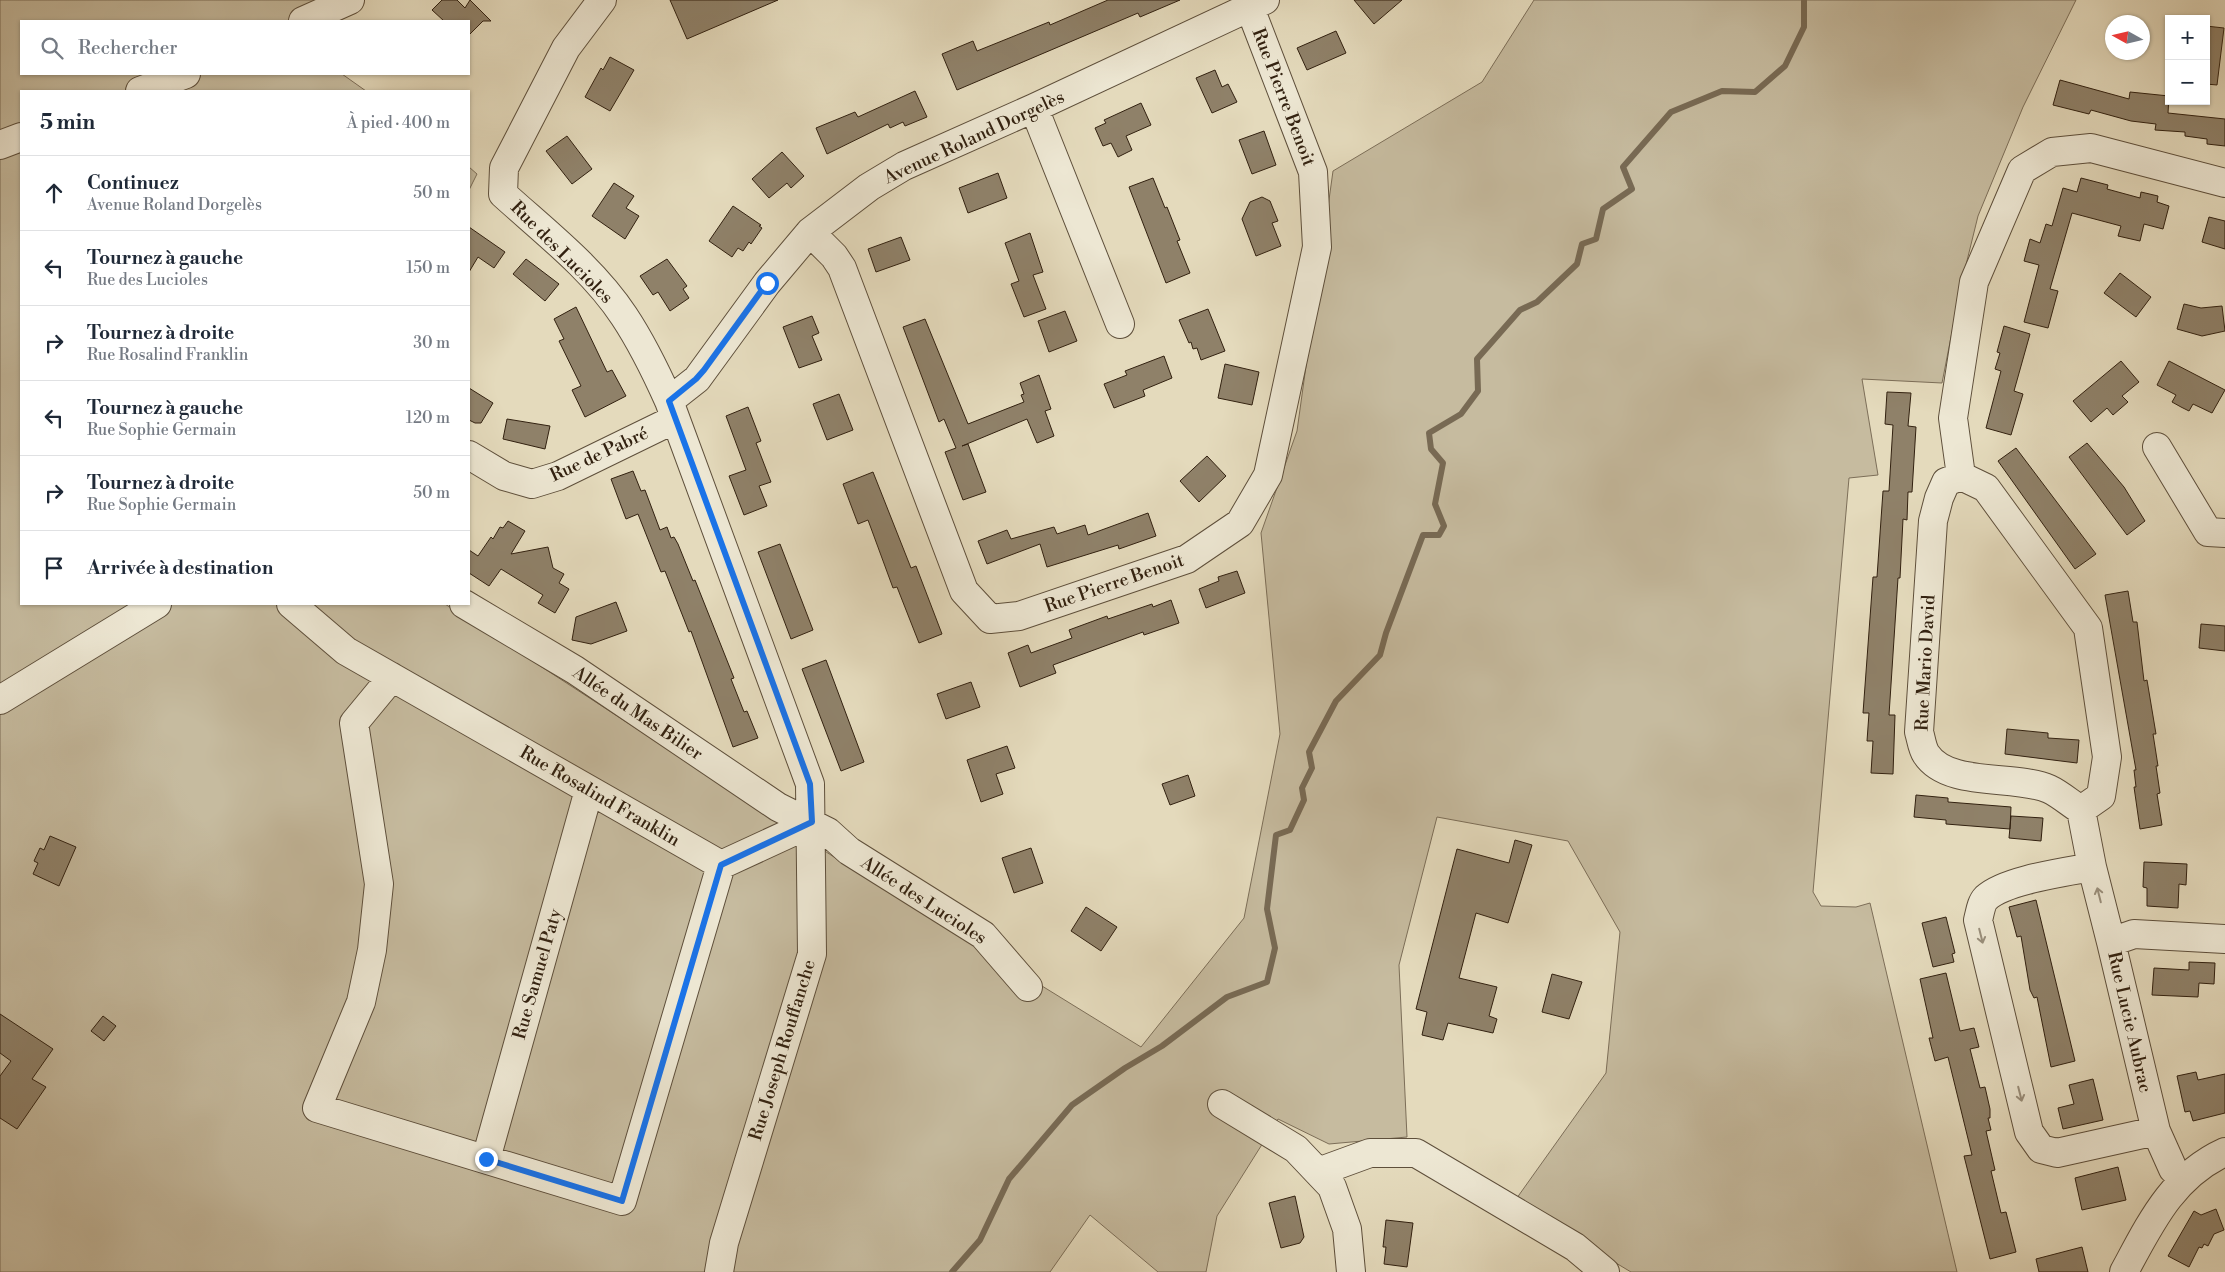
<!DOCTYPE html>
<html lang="fr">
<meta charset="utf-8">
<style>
:root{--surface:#fff;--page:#f2f2f3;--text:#1f2937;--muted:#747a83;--line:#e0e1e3}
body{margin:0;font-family:"Libre Bodoni",serif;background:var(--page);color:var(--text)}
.controls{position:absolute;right:15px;top:15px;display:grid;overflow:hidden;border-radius:0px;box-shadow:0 1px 4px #0004}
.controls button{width:45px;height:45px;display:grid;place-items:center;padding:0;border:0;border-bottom:1px solid var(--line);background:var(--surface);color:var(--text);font:25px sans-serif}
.compass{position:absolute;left:2105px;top:15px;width:45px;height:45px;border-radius:50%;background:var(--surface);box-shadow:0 1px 4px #0004;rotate:278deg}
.stop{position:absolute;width:15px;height:15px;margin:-11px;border:4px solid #1a73e8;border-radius:50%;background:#fff}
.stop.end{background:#1a73e8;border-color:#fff;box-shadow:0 1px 5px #0008}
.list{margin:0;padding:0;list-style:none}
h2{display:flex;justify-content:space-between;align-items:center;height:65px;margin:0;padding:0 20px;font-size:21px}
h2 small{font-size:16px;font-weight:400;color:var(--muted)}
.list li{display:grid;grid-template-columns:32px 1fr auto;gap:15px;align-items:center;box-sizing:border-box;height:75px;padding:0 20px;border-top:1px solid var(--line)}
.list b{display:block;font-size:19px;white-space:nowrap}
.list p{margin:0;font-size:16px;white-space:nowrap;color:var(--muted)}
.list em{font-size:16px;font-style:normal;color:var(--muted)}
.icon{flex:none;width:28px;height:28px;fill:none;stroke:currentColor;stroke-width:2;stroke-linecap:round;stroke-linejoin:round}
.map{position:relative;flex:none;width:2225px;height:1272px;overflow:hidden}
.search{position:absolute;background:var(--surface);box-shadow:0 1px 4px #0004;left:20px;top:20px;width:450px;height:55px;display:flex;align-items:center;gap:12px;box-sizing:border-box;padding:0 18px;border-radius:0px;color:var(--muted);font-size:19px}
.panel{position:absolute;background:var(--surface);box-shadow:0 1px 4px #0004;left:20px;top:90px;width:450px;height:515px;border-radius:0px}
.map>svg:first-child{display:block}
.green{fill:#c6bb9f;stroke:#7c6e58}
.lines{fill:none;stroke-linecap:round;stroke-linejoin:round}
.stream{stroke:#786a54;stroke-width:6}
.building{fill:#8f8169;stroke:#322110}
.minor-casing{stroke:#5e4f3b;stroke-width:30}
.minor{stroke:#ede7d3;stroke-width:28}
.oneway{stroke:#998e7b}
.route{stroke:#1a73e8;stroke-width:6}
.labels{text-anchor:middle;stroke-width:4;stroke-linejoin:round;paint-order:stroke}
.street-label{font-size:18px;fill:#322110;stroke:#ede7d3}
</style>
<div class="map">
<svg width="2225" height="1272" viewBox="0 0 2225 1272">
<rect width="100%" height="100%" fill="#e4dabc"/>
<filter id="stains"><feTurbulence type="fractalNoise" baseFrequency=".004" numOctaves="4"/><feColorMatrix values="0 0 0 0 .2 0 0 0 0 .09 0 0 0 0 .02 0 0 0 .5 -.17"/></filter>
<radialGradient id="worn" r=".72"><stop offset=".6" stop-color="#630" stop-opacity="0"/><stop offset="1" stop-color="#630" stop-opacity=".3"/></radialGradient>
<path class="green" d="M0,0H328L294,21H21V74H342L366,91H21V604H445L857,872L1141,1047L1244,918L1280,734L1261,533L1297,431L1333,171L1482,82L1534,0H2076L2023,107L1978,216L1962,281L1942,383L1862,379L1878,475L1849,478L1813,892L1821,906L1856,907L1870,903L1957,1272H1631L1514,1202L1606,1073L1620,932L1568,841L1437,817L1399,965L1407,1137L1329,1144L1278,1119L1217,1216L1206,1272H1158L1090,1215L1050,1272H0Z
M469,167L477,174L469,190Z"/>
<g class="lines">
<path class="stream" d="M952,1272L980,1240L1009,1179L1072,1105L1125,1068L1162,1046L1227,997L1267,982L1275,948L1267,909L1276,835L1290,830L1304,800L1302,788L1312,768L1309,752L1336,701L1380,655L1386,633L1423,535H1439L1444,526L1435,504L1443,463L1431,449L1429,433L1461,414L1478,391L1477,359L1520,310L1537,302L1577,264L1582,244L1596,239L1603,209L1632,189L1623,167L1671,112L1722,91L1755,92L1785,66L1804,27V0"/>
</g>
<path class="building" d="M442,0H457L465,8L470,0L491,21H483L469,35V21H444L432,10Z
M670,0H778L687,39Z
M1108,0H1180L1140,17L1138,13L957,90L942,54L973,41L977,51L1049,22L1050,25Z
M1354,0H1402L1374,24Z
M2206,26L2224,28L2217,85L2206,84Z
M1336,31L1346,53L1307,70L1297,48Z
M610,57L634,70L610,111L585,97L601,68L603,70Z
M1215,70L1222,87L1228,84L1237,102L1212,113L1196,78Z
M2060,80L2129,99L2130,92L2169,96L2168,113L2225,119V146L2207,144V139L2185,136V132L2155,130L2156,124L2131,121L2091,110L2089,114L2053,105Z
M915,91L927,117L905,126L903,122L890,128L888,124L827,154L816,128L855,112L858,117Z
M1141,103L1151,125L1126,136L1132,150L1118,157L1111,143L1103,146L1095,128L1106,123L1104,120Z
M1264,131L1276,165L1252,174L1239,140Z
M567,136L592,169L572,184L546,151Z
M782,152L804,176L791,188L787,183L769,198L752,179Z
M998,173L1007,198L968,213L959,188Z
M1153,178L1165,208L1167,207L1180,240L1177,241L1190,273L1166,283L1129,187Z
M2081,178L2108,185L2107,189L2140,198L2141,192L2158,196L2157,202L2169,206L2163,229L2144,224L2140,241L2118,236L2121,226L2072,213L2050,289L2058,291L2048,328L2024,322L2039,265L2024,261L2030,239L2040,243L2046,224L2052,226L2063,188L2077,192Z
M614,183L634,196L626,208L639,216L625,239L592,216Z
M1262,197L1270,201L1278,221L1272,223L1281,246L1256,256L1242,219L1250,202Z
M733,206L761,225L759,226L762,228L751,244L749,242L743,251L738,248L732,257L709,241Z
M2209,217L2225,221V249L2202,242Z
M469,227L505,252L494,268L478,257L469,272Z
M1030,233L1043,272L1033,275L1046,309L1024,317L1011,284L1019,281L1005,243Z
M901,237L910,260L876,272L868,249Z
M526,259L559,284L545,301L513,274Z
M667,259L687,286L683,289L689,298L670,311L658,292L653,295L640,276Z
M2120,273L2151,297L2136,317L2104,293Z
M2184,304L2201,308L2222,306L2225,331L2202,336L2177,329Z
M576,307L607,372L612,370L626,396L585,417L572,390L581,386L559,341L564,339L554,319Z
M1208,309L1225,351L1201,360L1197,348L1193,349L1191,342L1189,343L1179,320Z
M1065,311L1077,341L1049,352L1038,321Z
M812,316L819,333L812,336L822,360L799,368L783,327Z
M925,319L968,424L1024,402L1021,395L1024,394L1020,383L1039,375L1051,409L1045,411L1054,436L1037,443L1027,419L962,446L968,444L986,492L963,500L945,452L956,448L944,419L939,422L903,327Z
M2004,326L2030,334L2014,391L2023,394L2011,435L1986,428L2001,371L1995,369L2000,353L1997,352Z
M1164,356L1172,378L1143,390L1145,396L1114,408L1104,384L1127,375L1125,371Z
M2121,361L2139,382L2122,396L2128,402L2113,415L2107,408L2091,422L2073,401Z
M2169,361L2225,390L2212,413L2193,404L2189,411L2181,407L2172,402L2176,395L2157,385Z
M1225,364L1259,372L1252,405L1218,398Z
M469,388L493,403L481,423H475L469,420Z
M1887,392L1911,393L1908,426L1916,427L1912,492H1908L1907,520L1903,519L1900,578H1898L1889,715H1895L1893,774L1871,773L1873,741H1867L1869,713H1863L1873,577H1877L1883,491H1889L1893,425L1885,424Z
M839,394L853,430L827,440L813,404Z
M748,407L761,441L756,443L771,482L759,486L767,506L744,515L729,476L746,470L726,416Z
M507,419L550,426L545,449L503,439Z
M2087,443L2124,487L2145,521L2127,535L2069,457Z
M2016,448L2096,554L2075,569L1998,461Z
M1207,456L1226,476L1199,502L1180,481Z
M633,471L641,491L645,490L660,530L667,527L671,538L674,537L678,544L693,581L695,580L734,678L731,679L744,712L747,711L758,738L733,747L691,631L689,632L665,571L661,572L638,514L626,519L611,479Z
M873,472L911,568L916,566L942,634L919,643L897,587L893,588L868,520L858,524L843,484Z
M1148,513L1156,536L1119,549L1118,545L1047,567L1040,544L987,564L978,541L1007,530L1011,539L1054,527L1057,534L1085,525L1088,535Z
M508,521L525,531L511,554L548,547L553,568L564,574L559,583L569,589L555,613L538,603L543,595L501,569L489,586L469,573V550L478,556L491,537L493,539L500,527L503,528Z
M780,544L813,630L791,639L758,552Z
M1237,571L1245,593L1206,608L1199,589L1219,581L1218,577Z
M2128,591L2133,622H2137L2144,681L2147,680L2156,734H2153L2158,766H2156L2160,793L2157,794L2162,825L2140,829L2134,787H2136L2134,770H2136L2105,595Z
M1171,600L1179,623L1144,635L1143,632L1053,665L1056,673L1020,687L1008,653L1028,645L1031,653L1072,638L1069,630L1107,616L1108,619L1152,604L1153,607Z
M616,602L627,631L591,644L572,640L576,617Z
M2201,624L2225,626V651L2199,648Z
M826,660L864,762L841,771L802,669Z
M971,682L980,707L946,719L937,694Z
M2007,729L2048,733V738L2079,740L2077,763L2005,754Z
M1007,746L1015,768L996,774L1003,794L981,802L967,760Z
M1188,775L1195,796L1170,805L1162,784Z
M1916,795L1948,798V802L2011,807L2010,829L1946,824V820L1914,817Z
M2011,816L2043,818L2041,841L2009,838Z
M50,836L76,847L59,886L33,874L38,863L34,861L40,848L44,850Z
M1515,840L1532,845L1508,923L1476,913L1459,978L1497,987L1489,1016L1497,1019L1493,1033L1448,1023L1443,1040L1422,1035L1427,1012L1416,1009L1457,849L1509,863Z
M1031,848L1043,883L1014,893L1002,858Z
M2144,862L2187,864L2186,885L2179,884L2178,908L2147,906V888L2143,887Z
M2036,900L2075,1061L2051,1067L2037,997L2034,998L2030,990L2021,936L2017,937L2009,907Z
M1086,907L1117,927L1101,951L1071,931Z
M1946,917L1955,953L1952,954L1954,962L1933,967L1922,923Z
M2189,962L2215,963L2214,984L2199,983L2198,997L2152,995L2154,968L2189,970Z
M1946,973L1960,1031L1974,1028L1979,1047L1970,1049L1980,1088L1985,1087L1990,1109V1118H1988L1991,1130L1986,1131L1995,1170L1991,1171L2001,1213L2006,1212L2016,1252L1990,1259L1964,1156L1972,1155L1948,1057L1935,1061L1929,1038H1933L1920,979Z
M1552,974L1582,982L1569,1019L1542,1012Z
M0,1014L53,1049L32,1079L46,1087L17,1129L0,1118V1076L11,1061L0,1053Z
M103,1016L116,1026L104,1041L91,1031Z
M2196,1072L2198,1080L2225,1074V1113L2193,1121L2190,1111L2185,1112L2177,1076Z
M2093,1079L2103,1120L2063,1129L2058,1108L2074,1104L2069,1085Z
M2118,1167L2126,1200L2082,1210L2075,1178Z
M1295,1196L1304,1237L1300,1243L1281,1248L1269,1203Z
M2216,1209L2224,1230L2214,1234L2208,1246L2204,1244L2202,1248L2199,1247L2189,1267L2168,1256L2194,1211L2201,1215Z
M1386,1220L1413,1223L1407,1267L1384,1264L1386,1247H1383Z
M2082,1247L2088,1272H2039L2036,1259Z"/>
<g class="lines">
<defs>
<path id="minor" d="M602,0L566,48L504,168L503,194C545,232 593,269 624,316C642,343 656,372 669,401L810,784L812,954L724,1243L719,1272
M303,21L350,0
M140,91L186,74
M1034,108L1120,324
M0,145L21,137
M810,232L834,256L842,268L964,591L990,619L1019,616L1187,559L1240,523L1268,475L1317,247L1313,172L1250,8
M669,401L697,379L767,283L810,232L869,187L904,166L1034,108L1265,0
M2157,447L2208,532L2225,533
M469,455L504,476L532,484L558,476L675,419
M1961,476L1953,418L1974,282L2022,170L2052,152L2091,148L2225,183
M1961,476L1946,482L1939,498L1933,521L1919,732C1921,738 1922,748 1926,754C1948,788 2015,774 2049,789C2060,794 2071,804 2081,810L2092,867
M1961,476L1986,488L2088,628L2107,757L2101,796L2081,810
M291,604L346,651L721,865L812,823
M464,604L575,670L778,807L828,832L849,851L983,935L1028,987
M392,677L354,723L379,884L372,950L361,1002L317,1108L622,1201L721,865
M0,700L157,604
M2111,942L2092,867C2066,872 2005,880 1986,898C1981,903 1980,913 1978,920L2029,1132L2041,1149L2057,1153L2156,1131
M1222,1104L1296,1149L1332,1187L1347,1229L1351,1272
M486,1159L589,790
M1318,1172L1370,1153H1416L1575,1247L1605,1272
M2183,1179L2173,1169L2156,1131L2111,942L2134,934L2225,939
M2124,1272C2150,1224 2172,1176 2225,1152"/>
</defs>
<use href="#minor" class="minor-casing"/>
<use href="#minor" class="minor"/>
</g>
<defs><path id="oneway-shaft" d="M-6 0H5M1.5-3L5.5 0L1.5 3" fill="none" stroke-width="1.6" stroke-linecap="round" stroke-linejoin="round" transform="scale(1.25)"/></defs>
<g class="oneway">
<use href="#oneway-shaft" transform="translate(2099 895) rotate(-104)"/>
<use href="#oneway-shaft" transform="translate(1981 936) rotate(76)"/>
<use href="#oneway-shaft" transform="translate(2020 1094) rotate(76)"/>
</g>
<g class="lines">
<path class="route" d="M486,1159L622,1201L721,865L812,822L810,784L669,401L696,379L704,370L767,283"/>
</g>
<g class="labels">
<g class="street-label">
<text transform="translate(1284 97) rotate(69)" y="6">Rue Pierre Benoit</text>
<text transform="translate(974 137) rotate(-25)" y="6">Avenue Roland Dorgelès</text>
<text transform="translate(562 252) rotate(45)" y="6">Rue des Lucioles</text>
<text transform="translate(599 454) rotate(-25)" y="6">Rue de Pabré</text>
<text transform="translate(1114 583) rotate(-19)" y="6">Rue Pierre Benoit</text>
<text transform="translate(1925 663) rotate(-87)" y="6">Rue Mario David</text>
<text transform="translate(638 713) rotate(34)" y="6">Allée du Mas Bilier</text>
<text transform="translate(600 796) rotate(30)" y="6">Rue Rosalind Franklin</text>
<text transform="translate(924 900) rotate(33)" y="6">Allée des Lucioles</text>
<text transform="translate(537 974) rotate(-74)" y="6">Rue Samuel Paty</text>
<text transform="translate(2130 1022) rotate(77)" y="6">Rue Lucie Aubrac</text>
<text transform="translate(782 1050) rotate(-73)" y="6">Rue Joseph Rouffanche</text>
</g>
</g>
<rect width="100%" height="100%" filter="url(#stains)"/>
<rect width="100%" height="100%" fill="url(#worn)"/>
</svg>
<div class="controls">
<button>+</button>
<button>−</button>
</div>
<svg class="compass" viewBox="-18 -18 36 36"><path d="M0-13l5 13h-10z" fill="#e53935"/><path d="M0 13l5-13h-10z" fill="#747a83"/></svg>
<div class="stop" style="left:767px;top:283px"></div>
<div class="stop end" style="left:486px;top:1159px"></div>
<div class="search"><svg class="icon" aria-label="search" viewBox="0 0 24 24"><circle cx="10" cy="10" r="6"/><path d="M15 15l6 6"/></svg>Rechercher</div>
<section class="panel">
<h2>5 min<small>À pied · 400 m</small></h2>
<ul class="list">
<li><svg class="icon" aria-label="ahead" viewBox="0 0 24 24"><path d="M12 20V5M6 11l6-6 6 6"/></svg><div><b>Continuez</b><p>Avenue Roland Dorgelès</p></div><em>50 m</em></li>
<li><svg class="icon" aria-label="left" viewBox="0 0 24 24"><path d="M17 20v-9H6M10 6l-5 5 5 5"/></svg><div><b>Tournez à gauche</b><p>Rue des Lucioles</p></div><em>150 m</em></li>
<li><svg class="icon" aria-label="right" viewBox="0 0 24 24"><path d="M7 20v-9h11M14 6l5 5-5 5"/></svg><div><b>Tournez à droite</b><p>Rue Rosalind Franklin</p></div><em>30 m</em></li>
<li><svg class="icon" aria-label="left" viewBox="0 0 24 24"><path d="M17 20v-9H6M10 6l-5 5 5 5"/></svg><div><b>Tournez à gauche</b><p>Rue Sophie Germain</p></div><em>120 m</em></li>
<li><svg class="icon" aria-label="right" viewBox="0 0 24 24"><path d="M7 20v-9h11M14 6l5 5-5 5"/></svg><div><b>Tournez à droite</b><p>Rue Sophie Germain</p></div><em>50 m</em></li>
<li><svg class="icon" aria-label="arrive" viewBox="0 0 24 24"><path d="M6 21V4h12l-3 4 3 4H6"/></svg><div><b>Arrivée à destination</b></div></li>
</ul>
</section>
</div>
